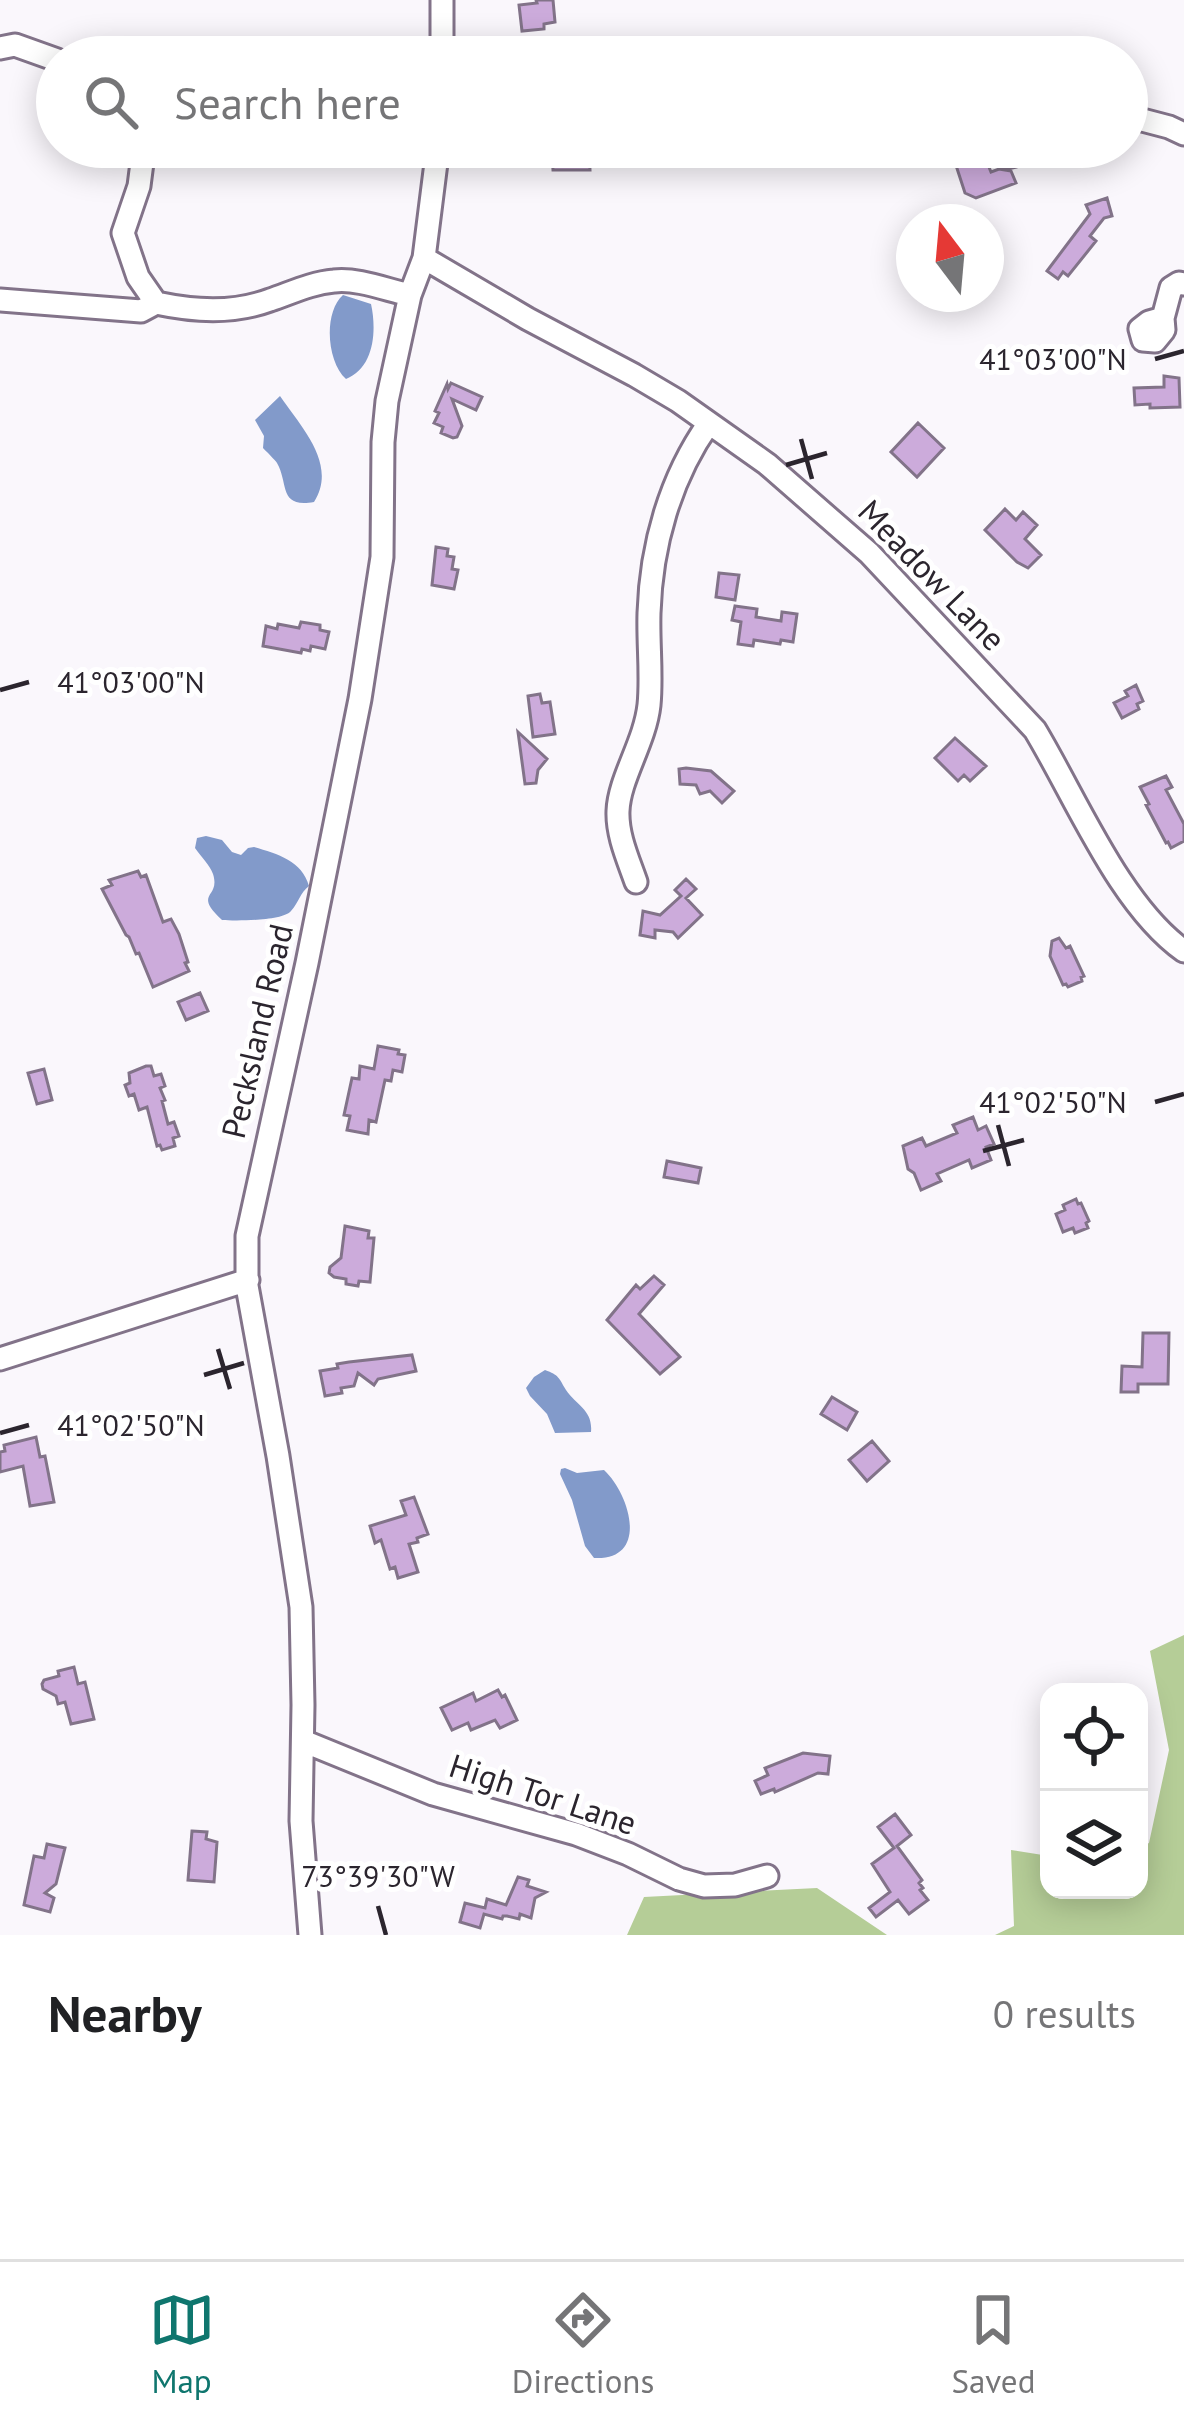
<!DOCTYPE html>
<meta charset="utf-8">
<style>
:root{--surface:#fff;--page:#f6f6f6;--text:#202124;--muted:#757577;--line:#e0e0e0;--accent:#0f766e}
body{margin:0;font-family:"PT Sans",sans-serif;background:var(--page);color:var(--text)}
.controls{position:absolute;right:36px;bottom:36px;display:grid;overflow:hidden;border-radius:24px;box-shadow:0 6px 30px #0003}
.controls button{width:108px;height:108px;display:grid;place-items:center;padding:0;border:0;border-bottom:3px solid var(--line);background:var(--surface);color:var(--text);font:60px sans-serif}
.compass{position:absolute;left:896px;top:204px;width:108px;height:108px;border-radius:50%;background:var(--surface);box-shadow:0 6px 30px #0003;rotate:344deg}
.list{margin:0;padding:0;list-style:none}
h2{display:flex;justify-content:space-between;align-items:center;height:156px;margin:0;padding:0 48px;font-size:51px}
h2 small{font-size:39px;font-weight:400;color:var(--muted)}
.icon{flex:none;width:66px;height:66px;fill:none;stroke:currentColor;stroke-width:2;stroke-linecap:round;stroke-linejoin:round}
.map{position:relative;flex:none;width:1184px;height:1935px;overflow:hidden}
.search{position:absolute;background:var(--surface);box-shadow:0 6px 30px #0003;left:36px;right:36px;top:36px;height:132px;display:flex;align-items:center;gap:30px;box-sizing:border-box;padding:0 42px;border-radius:66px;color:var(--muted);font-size:45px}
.sheet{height:324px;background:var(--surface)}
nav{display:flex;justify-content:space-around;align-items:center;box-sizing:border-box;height:168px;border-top:3px solid var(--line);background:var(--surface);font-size:33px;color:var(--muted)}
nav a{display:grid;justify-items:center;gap:6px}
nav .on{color:var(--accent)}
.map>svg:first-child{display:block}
.forest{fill:#b5cd97}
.water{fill:#829aca}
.building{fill:#ccabdb;stroke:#827389;stroke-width:3}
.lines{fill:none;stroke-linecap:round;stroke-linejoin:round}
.minor-casing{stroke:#827389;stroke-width:27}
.minor{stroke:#fff;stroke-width:21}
.ticks{fill:none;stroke:#2b252e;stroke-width:4.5}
.labels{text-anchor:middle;stroke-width:10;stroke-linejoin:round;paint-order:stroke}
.street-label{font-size:33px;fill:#2b252e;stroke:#fff}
.ticks-label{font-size:30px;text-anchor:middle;fill:#2b252e;stroke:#fff;stroke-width:10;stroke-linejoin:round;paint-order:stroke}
</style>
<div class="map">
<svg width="1184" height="1935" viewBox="0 0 1184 1935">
<rect width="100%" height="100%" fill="#faf7fc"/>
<path class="forest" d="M1184,1635V1935H995L1014,1926L1011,1850L1049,1856V1890H1139V1848L1149,1843L1169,1750L1150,1651Z
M817,1888L887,1935H627L644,1897Z"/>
<path class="water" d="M343,295L371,304C377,331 374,368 346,379C327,362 323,313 343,295Z
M280,396C301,427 338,464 314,502C278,508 289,484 277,463C276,461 265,450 263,448L264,436L255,420Z
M206,836L222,840L232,852L241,855L248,848L254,847C278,854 302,861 309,886C300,893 299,902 291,911C283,921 236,921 222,920C192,892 221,899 213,874C210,865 201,857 195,848L197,838Z
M545,1370C559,1375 559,1378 566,1390C577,1406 593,1410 591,1432L555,1433L547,1414L530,1396L526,1388L534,1377Z
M565,1468L577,1473L604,1470C630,1494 650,1561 594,1558L585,1546L572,1500L560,1474L561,1469Z"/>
<path class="building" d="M536,0H553L555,22L544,24V29L522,31L519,5L537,3Z
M574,147H589L590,170H553L552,153L574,152Z
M950,147H981L991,172L999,169L1011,171L1016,183L976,198L965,193Z
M1107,198L1112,216L1104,218L1090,236L1096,241L1068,276L1063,272L1058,279L1047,271L1090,214L1086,205Z
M1164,376L1179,378L1180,407L1150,408V404L1135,405L1134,388L1164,387Z
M451,383L482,397L476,410L452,399L462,426L457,437L453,438L441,433L443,427L434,423L439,413L435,411L447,384L448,389Z
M918,423L944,448L917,477L891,452Z
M1005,509L1016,520L1023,512L1037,525L1025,539L1041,555L1028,568L1017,562L985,530Z
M436,547L448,549L447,556L454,557L452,569L458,570L454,589L432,585Z
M719,573L739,575L735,600L716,597Z
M735,606L757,609L756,617L781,621L782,612L797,614L793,642L781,640L780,644L754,640L753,646L738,644L741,622L732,620Z
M301,622L320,625V630L329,632L325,649L311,646L310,651L302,649L301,653L263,646L266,626L277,629L278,624L299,628Z
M1136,685L1143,701L1137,704L1139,709L1122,718L1114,703L1128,696L1125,691Z
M540,694L542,703L550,702L555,734L533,737L528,696Z
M518,732L547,759L538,770L536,783L525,784Z
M955,738L986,766L970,781L964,775L958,781L935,758Z
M686,768L711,771L734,791L722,803L710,791L700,794L696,785L680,784L679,769Z
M1166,776L1172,787L1166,790L1184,824V841L1171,848L1168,842L1166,843L1146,805L1149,804L1140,787Z
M138,871L141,877L146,875L163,922L171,919L179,934L188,962L185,963L189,971L153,987L139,953L136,954L129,937L126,935L102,889L112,885L109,880Z
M686,879L696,889L686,898L702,915L678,938L673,932L655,930V938L640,935L643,911L660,915L681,896L675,890Z
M1059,938L1066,948L1070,946L1084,976L1081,977L1082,981L1068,987L1066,984L1063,985L1050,956L1052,941Z
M200,993L208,1011L186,1020L178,1002Z
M378,1046L399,1050L398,1054L405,1055L402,1072L393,1070L391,1081L385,1080L376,1122L369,1120L368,1134L347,1130L350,1116L344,1115L352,1078L359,1079L360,1066L374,1069Z
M146,1066H151L154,1076L161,1074L165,1086L160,1088L165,1100L162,1101L168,1124L174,1122L179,1136L173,1138L175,1146L162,1150L160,1145L157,1146L147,1107L139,1110L134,1094L129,1096L125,1085L130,1083L129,1073Z
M44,1069L52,1100L37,1104L28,1073Z
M973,1117L978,1130L986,1126L994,1144L986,1147L991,1160L972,1168L969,1160L937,1174L941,1181L921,1190L914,1173L908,1169L903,1146L922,1138L926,1146L957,1133L953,1125Z
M667,1161L701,1168L698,1183L664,1177Z
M1076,1199L1078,1204L1081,1203L1089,1221L1086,1223L1088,1228L1075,1233L1073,1228L1063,1232L1056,1214L1065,1210L1063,1205Z
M345,1226L369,1231L368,1238H374L370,1282L359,1281L358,1286L346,1284V1279L334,1277L329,1273L330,1267L341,1258Z
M654,1276L664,1285L639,1314L680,1357L660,1374L607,1320L636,1285L640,1289Z
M1143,1333H1169L1168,1384H1138V1392H1121L1122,1366L1142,1367Z
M412,1355L416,1371L378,1379L374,1385L358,1373L354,1386L341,1388L342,1393L325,1396L320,1371L338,1368L337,1364L349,1362Z
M832,1397L857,1412L847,1430L821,1414Z
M36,1437L40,1457L45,1456L54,1502L30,1506L23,1466L0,1472V1452L5,1451L4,1445Z
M872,1441L889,1461L867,1481L849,1460Z
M414,1497L428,1534L417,1538L418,1542L409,1544L418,1572L398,1578L395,1567L390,1569L381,1540L375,1543L370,1526L406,1515L401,1501Z
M74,1667L78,1684L85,1682L94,1719L71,1724L65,1702L58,1704L56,1696L43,1689L42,1684L44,1680L59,1676L58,1671Z
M498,1690L502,1697L505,1695L517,1720L500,1728L495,1720L471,1730L468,1723L452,1730L441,1708L473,1693L476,1701Z
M803,1753L830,1756L828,1774L818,1773L775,1792L774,1789L761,1794L755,1781L768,1775L765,1768Z
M895,1814L911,1835L897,1846L922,1880L919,1883L923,1888L920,1890L928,1900L909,1914L898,1900L876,1917L869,1908L890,1892L872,1864L894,1848L878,1827Z
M192,1831L207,1832L206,1839L217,1842L214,1882L188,1880Z
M47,1844L65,1848L56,1884L45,1893L54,1898L50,1912L24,1905L34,1856L44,1858Z
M518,1877L529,1880L527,1886L546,1892L535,1898L531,1918L520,1914L519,1919L507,1916H503L502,1919L484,1914L480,1928L460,1922L465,1903L485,1908L487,1899L506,1905Z"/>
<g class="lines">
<defs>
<path id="minor" d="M442,0V57
M0,48L15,45L57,60
M1127,116L1169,127L1184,134
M144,147L139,186L123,233L138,277L156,303C194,311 232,314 270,300C291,293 311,283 334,281C357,278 387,290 410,295
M997,147L1007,157L1015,155L1022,147
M424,258L528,319L634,375L678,401L767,464L869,553L1035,730C1076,798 1120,906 1184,951
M0,300L141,311L156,303
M1163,318L1149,322L1140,329L1143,340L1155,341L1164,330L1163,318L1171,288L1179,283L1184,284
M636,882C628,859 617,835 618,811C619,779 645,742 649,705C652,675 648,644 649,613C651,546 670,478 709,423
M0,1359L248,1280
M303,1741L433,1794L576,1834L628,1854L679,1879L704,1886L735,1885L767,1876
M310,1935L301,1821L303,1705L301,1607L278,1456L247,1286V1236L307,963L360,699L382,557L383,442L387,401L410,295L424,258L438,147"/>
</defs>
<use href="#minor" class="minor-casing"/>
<use href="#minor" class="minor"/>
</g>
<path class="ticks" d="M1155,359L1184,351M801,439L812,479M786,465L827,453M0,690L29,682M1155,1102L1184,1094M998,1125L1009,1166M983,1151L1024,1140M218,1349L230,1389M204,1375L244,1363M0,1433L29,1425M378,1906L386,1935"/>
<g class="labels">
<g class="street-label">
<text transform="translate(932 575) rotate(46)" y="12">Meadow Lane</text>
<text transform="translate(257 1031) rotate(-77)" y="12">Pecksland Road</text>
<text transform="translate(543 1794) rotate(18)" y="12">High Tor Lane</text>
</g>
</g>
<g class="ticks-label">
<text x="1053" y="370">41°03'00"N</text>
<text x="131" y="693">41°03'00"N</text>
<text x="1053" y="1113">41°02'50"N</text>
<text x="131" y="1436">41°02'50"N</text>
<text x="378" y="1887">73°39'30"W</text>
</g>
</svg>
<div class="controls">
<button><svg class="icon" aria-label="locate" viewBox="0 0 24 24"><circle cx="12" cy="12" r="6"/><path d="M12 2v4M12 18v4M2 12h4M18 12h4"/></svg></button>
<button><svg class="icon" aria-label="layers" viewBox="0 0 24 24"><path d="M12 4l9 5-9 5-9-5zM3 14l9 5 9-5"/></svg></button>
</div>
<svg class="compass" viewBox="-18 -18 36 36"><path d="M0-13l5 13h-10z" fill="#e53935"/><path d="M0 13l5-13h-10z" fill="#757577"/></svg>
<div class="search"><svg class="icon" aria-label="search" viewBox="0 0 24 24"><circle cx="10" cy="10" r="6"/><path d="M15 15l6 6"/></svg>Search here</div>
</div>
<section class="sheet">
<h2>Nearby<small>0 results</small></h2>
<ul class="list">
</ul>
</section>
<nav>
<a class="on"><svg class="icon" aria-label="map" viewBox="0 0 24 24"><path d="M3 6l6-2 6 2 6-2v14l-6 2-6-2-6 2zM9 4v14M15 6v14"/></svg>Map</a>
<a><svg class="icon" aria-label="directions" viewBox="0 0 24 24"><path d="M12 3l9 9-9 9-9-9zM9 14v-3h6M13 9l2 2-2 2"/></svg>Directions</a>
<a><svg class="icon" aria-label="saved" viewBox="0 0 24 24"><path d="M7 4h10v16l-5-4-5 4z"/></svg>Saved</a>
</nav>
